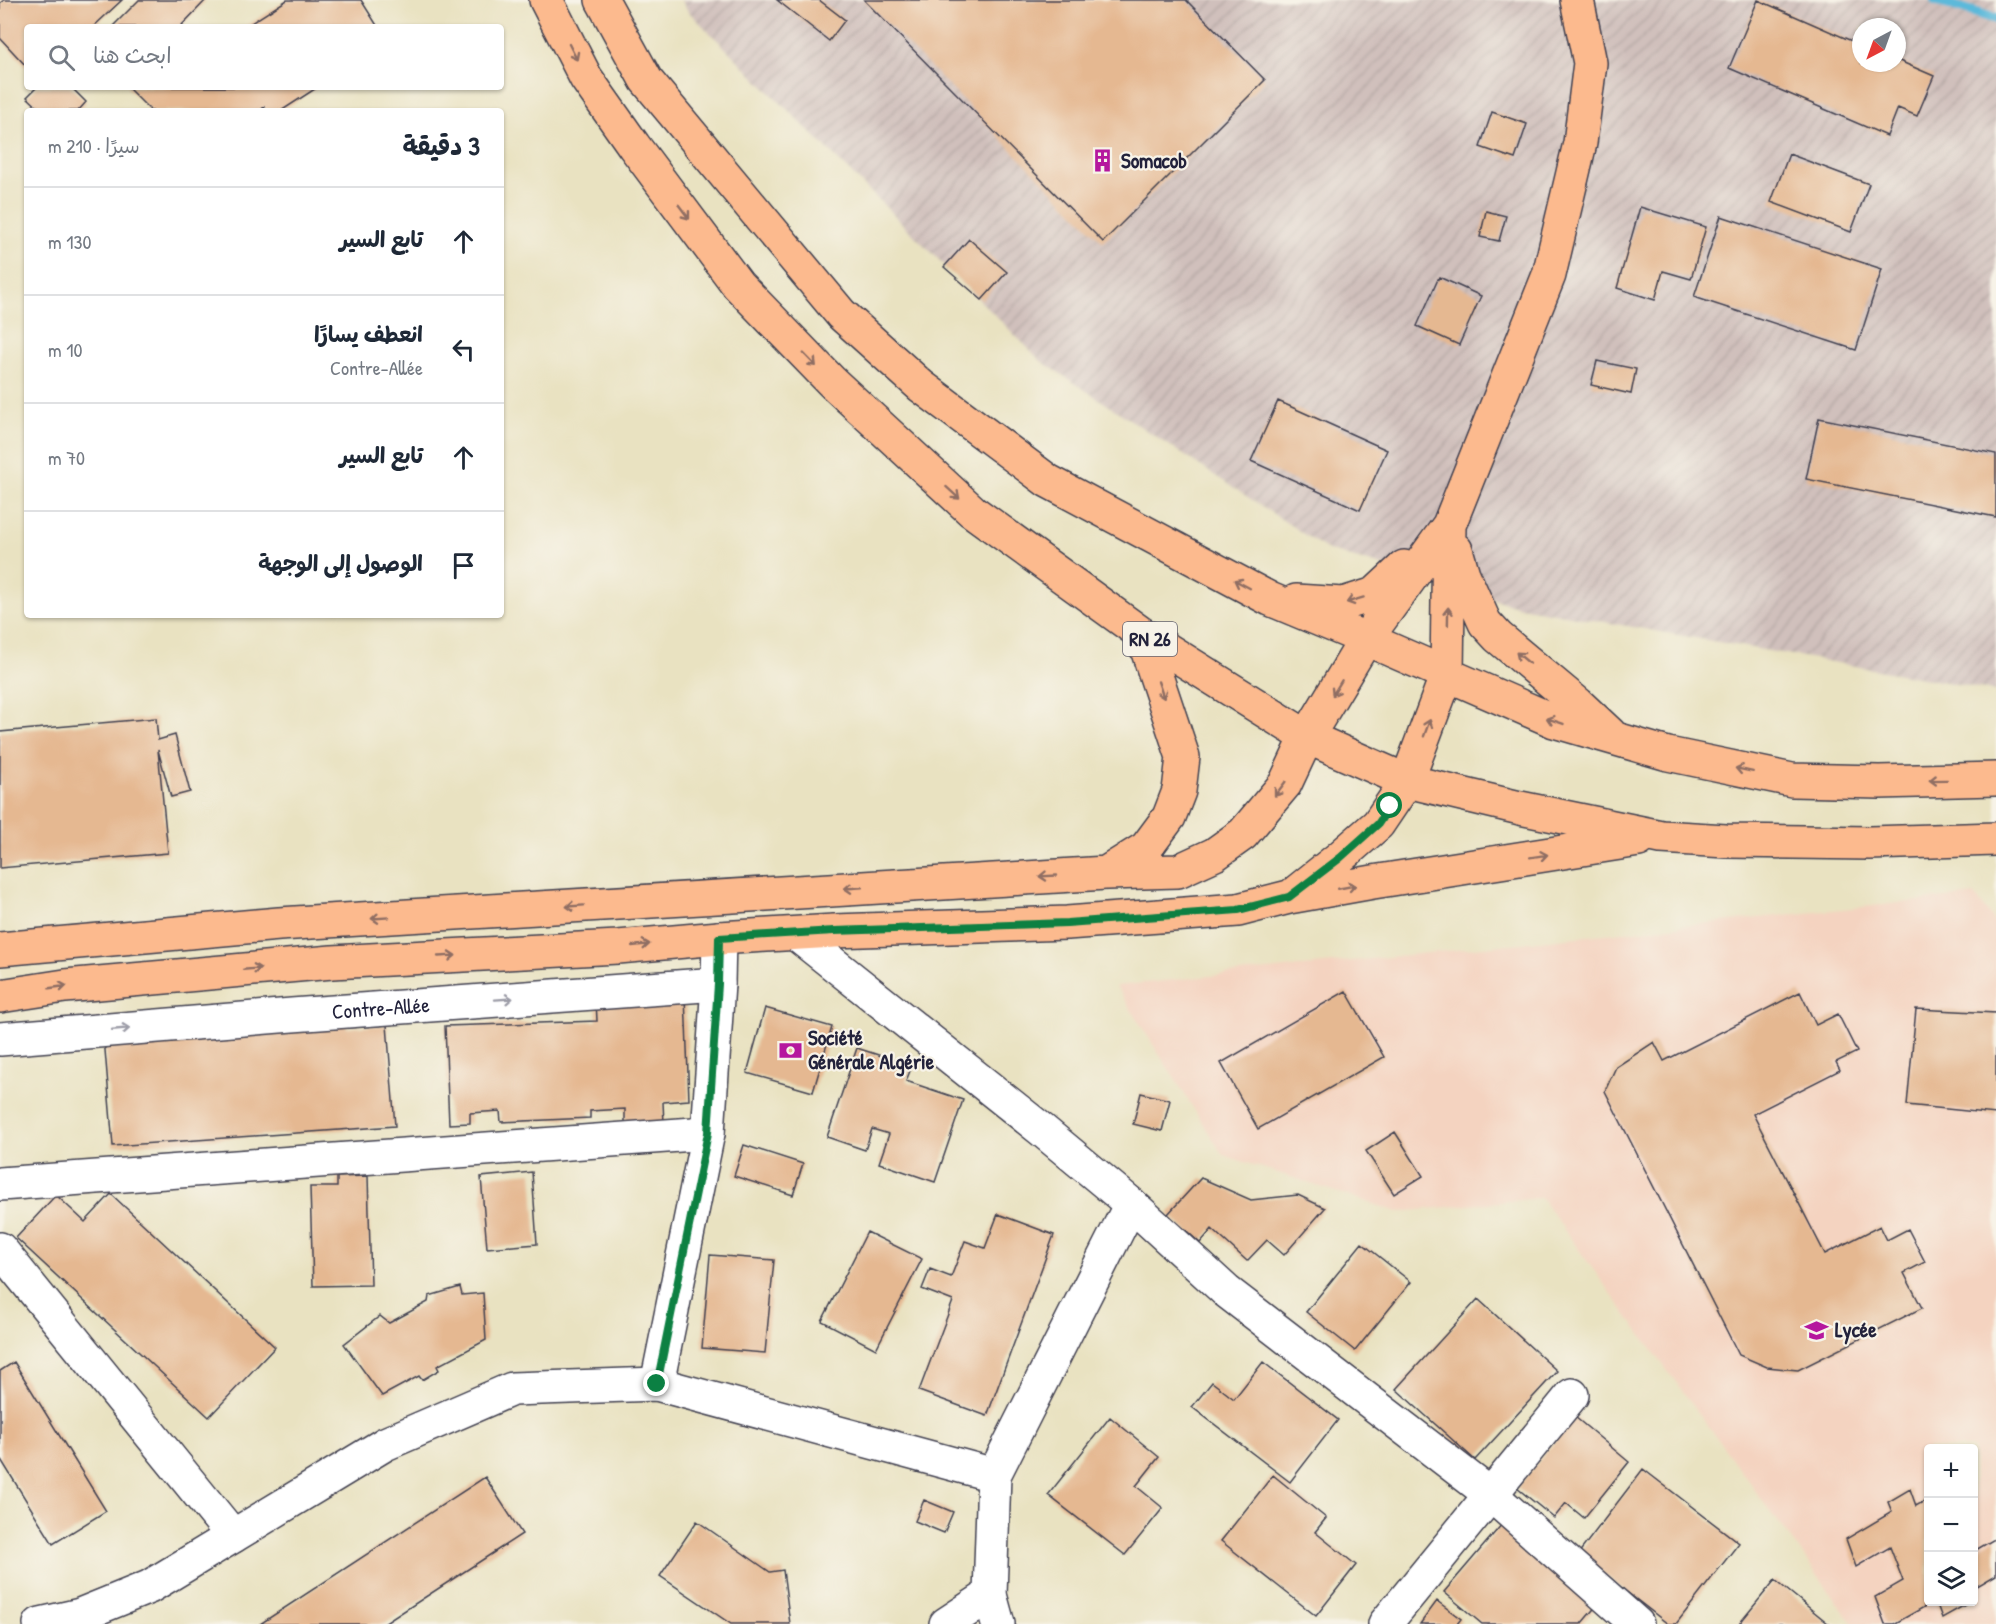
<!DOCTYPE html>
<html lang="ar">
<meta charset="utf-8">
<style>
:root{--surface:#fff;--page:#f6f6f7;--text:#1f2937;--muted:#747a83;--line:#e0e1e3}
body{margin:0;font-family:"Patrick Hand","Playpen Sans Arabic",sans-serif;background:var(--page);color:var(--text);direction:rtl}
.controls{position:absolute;right:18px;bottom:18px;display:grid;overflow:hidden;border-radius:6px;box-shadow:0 2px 4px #0004}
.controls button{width:54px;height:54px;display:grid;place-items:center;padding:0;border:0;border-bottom:2px solid var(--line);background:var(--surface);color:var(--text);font:30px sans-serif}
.compass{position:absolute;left:1852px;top:18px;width:54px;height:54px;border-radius:50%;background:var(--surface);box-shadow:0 2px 4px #0004;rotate:221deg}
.stop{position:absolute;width:18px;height:18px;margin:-14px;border:4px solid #0b8043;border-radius:50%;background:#fff}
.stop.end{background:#0b8043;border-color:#fff;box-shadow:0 2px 6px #0008}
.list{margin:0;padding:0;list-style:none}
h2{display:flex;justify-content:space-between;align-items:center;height:78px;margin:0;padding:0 24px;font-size:26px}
h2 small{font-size:20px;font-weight:400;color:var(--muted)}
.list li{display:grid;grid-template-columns:39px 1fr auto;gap:18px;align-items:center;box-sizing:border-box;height:108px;padding:0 24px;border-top:2px solid var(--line)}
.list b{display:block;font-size:22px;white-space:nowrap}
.list p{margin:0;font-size:20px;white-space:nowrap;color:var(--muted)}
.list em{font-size:20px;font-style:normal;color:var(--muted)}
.icon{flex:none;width:33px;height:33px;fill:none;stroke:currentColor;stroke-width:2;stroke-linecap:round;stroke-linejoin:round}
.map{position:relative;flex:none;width:1996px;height:1624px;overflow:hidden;direction:ltr}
.search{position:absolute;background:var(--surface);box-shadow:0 2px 4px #0004;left:24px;top:24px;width:480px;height:66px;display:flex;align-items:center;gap:15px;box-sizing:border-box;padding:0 21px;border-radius:6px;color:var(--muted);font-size:22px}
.panel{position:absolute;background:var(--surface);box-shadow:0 2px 4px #0004;left:24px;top:108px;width:480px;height:510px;border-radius:6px;direction:rtl}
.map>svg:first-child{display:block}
.built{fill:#f4d3c0;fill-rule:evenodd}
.industrial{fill:url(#industrial-furrows);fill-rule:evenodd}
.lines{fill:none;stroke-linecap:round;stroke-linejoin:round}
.stream{stroke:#5cb9da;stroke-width:10}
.building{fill:#e5b891}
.minor-casing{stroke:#403f4f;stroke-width:36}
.major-casing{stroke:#403f4f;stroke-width:36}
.minor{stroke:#fff;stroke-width:33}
.major{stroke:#fcba8e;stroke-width:33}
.oneway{stroke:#8f6e64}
.oneway2{stroke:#9c9ca7}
.route{stroke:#0b8043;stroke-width:8}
.labels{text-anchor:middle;stroke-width:4.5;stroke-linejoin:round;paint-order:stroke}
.shield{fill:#f7f3e8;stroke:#62616f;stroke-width:1.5}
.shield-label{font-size:20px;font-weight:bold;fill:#22223b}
.poi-label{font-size:21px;font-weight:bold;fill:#22223b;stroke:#f7f3e8;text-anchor:start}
.street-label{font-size:21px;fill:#22223b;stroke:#f7f3e8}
</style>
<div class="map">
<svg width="1996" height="1624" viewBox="0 0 1996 1624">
<defs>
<pattern id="industrial-furrows" width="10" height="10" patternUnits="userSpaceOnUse" patternTransform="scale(1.5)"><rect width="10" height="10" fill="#d0c0bc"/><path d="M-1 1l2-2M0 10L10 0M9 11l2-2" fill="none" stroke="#b2a5a2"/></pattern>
</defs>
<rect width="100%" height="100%" fill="#f7f3e8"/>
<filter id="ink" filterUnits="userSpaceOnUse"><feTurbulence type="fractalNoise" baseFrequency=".0167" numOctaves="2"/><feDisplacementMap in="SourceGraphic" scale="12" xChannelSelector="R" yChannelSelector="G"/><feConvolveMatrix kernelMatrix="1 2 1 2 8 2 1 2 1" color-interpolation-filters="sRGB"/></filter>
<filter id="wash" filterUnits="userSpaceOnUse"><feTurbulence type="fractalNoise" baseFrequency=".008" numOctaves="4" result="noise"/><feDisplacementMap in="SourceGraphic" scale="24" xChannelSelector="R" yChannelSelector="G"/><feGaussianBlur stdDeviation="1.35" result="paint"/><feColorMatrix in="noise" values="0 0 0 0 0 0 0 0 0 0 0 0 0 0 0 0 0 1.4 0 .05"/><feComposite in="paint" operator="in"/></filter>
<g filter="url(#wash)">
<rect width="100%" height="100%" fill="#e9e2c1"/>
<path class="built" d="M1975,895L1996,924V1624H1853L1541,1198L1398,1212L1223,1155L1116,986ZM1928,1448H1974V1602H1928Z"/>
<path class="industrial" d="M681,0H1996V691L1520,607L1328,550L1041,361L688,11ZM1861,27H1897V63H1861Z"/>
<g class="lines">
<path class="stream" d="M1935,0L1996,19"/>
</g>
<g id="blocks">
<path class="building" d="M4,0H122L93,27H27V67L0,38V3Z
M139,0H206L182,25L183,27H116L114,25Z
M287,0H361L378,27H245Z
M777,0H819L845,20L829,41Z
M864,0H1186L1265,80L1103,242Z
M1758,0L1861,45V63H1897V60L1934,76L1917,116L1898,108L1887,136L1729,68Z
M37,87H71L86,102L78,111H42L27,97Z
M127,87H318L281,111H267L264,107L260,111H151Z
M1492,112L1527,124L1515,159L1480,147Z
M1789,154L1869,184L1851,232L1771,202Z
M1640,207L1706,227L1691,279L1663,271L1655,300L1617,288Z
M1486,211L1506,216L1499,241L1480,237Z
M1721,216L1882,269L1856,350L1694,297Z
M969,239L1007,272L982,300L944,267Z
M1439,277L1481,296L1459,345L1417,326Z
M1597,361L1636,369L1631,394L1591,385Z
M1278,401L1387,450L1360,510L1251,461Z
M1819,418L1996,454V517L1806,479Z
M156,718L158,740L175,735L190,792L171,797L158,750L168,853L0,868V732Z
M1346,991L1384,1057L1258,1129L1221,1063Z
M1800,992L1816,1025L1838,1014L1857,1052L1836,1062L1840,1070L1753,1114L1825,1254L1880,1226L1887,1240L1908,1229L1925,1262L1904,1273L1922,1308L1798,1370L1767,1367L1739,1355L1605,1091L1616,1067L1654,1042L1664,1061Z
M685,996L689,1100L663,1102L664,1124L625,1126V1109L590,1111V1118L501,1122L500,1111L470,1113V1123L449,1124L445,1026L597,1021L596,1000Z
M765,1008L832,1027L813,1092L747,1073Z
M1916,1009L1996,1013V1114L1907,1105Z
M346,1015L347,1028L387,1025L395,1126L113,1146L104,1038Z
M857,1048L912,1066L906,1081L963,1100L935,1182L879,1163L889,1134L872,1129L865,1150L827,1137Z
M1141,1093L1170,1100L1162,1131L1133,1124Z
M1395,1132L1423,1176L1394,1194L1366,1151Z
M744,1145L803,1164L793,1195L734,1176Z
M532,1172L537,1244L487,1248L481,1177Z
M368,1176L371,1285L313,1286L310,1187H337V1177Z
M1201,1178L1251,1200L1298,1195L1325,1208L1284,1255L1267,1240L1247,1261L1212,1229L1200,1243L1168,1214Z
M111,1194L275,1347L209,1417L16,1238L56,1195L85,1222Z
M998,1214L1054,1235L987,1416L919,1391L953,1301L922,1289L930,1269L951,1277L965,1241L985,1248Z
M867,1232L922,1259L876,1349L822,1321Z
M1362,1243L1411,1282L1355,1351L1306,1312Z
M710,1255L774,1260L765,1353L702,1348Z
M460,1287L462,1295L483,1293L486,1340L437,1366L439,1370L422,1380L419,1376L382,1396L344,1344L380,1316L389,1323L428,1302L429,1296Z
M1478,1299L1557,1371L1475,1460L1396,1389Z
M14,1362L106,1511L53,1544L0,1458V1371Z
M1263,1362L1338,1420L1290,1482L1192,1407L1212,1382L1234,1399Z
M1110,1417L1159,1457L1136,1486L1163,1508L1125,1555L1048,1495Z
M1575,1417L1629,1462L1584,1518L1566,1503L1554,1518L1517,1488Z
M1643,1469L1739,1543L1676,1624H1668L1578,1554Z
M1273,1475L1326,1518L1315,1532L1356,1565L1316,1616L1221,1541Z
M485,1477L522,1534L384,1624H260Z
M1910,1489L1916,1506L1928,1499V1602H1933L1894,1624H1885L1875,1597L1903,1581L1890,1547L1856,1567L1846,1539L1892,1512L1888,1502Z
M924,1500L953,1512L944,1533L915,1521Z
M697,1521L770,1572L783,1570L790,1624H731L660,1576Z
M1503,1523L1598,1604L1581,1624H1482L1444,1592Z
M1996,1538V1575L1974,1588V1551Z
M1775,1580L1829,1624H1739Z
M1437,1601L1461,1619L1457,1624H1420Z
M1936,1602H1966L1967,1604L1942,1618Z"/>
</g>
</g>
<g filter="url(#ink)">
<use href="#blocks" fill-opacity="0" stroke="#403f4f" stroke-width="1.5"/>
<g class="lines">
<defs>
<g id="minor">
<path d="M796,934L1042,1130L1131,1204L1226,1291L1490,1494L1637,1624"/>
<path id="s1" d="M0,1039L292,1015L718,984L719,938"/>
<path d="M0,1184L708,1133"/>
<path d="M0,1249L233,1536"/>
<path d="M657,1384L708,1133L718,984"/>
<path d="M40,1624L80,1615L149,1587L385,1444L512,1389L657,1384L994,1475"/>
<path d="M946,1624L990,1595"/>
<path d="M998,1624L990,1595L994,1475L1131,1204"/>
<path d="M1385,1624L1572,1395"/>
</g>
<path id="major" d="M546,0L586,78L634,146L738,285L832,382L972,511L1142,634L1307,737L1407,781L1520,808L1661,837L1726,841L1870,843L1996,839
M602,0L646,80L841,314L921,386L1048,481L1270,599L1366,639L1554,721L1668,754L1792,780L1879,782L1996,779
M1456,550L1463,574L1485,623L1498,637L1578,704L1610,734
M1296,601L1343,604L1375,594L1404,567
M1107,873L1178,871L1215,854L1243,834L1285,784L1307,737L1366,639L1449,525L1549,275L1580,143L1590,63L1577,0
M1294,894L1339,858L1378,824L1407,781L1447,674L1449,525
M0,949L279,924L1106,873L1146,848L1169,817L1179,791L1183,757L1142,634
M0,996L65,986L332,962L618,947L719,938L834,931L1067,923L1238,910L1289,897L1373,882L1639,840"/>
</defs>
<use href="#minor" class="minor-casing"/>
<use href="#major" class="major-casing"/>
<use href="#minor" class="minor"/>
<use href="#major" class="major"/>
</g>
<defs><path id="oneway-shaft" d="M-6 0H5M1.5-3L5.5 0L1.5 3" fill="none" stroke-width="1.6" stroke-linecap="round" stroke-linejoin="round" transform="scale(1.5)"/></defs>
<g class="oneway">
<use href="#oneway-shaft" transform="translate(573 52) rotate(63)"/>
<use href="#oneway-shaft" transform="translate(684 212) rotate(53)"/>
<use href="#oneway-shaft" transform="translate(810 360) rotate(46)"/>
<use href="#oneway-shaft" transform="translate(953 493) rotate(42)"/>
<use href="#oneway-shaft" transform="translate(1242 584) rotate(-152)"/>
<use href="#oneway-shaft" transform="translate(1355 600) rotate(163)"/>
<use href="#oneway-shaft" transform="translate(1448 616) rotate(-89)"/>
<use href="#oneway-shaft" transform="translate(1523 658) rotate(-140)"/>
<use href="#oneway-shaft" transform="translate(1337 688) rotate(121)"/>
<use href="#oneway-shaft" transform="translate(1161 690) rotate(71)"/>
<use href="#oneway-shaft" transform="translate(1555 721) rotate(-161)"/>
<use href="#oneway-shaft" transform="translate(1427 728) rotate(-70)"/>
<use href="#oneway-shaft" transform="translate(1744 770) rotate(-168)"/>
<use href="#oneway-shaft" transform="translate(1938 780) rotate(179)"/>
<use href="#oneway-shaft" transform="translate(1280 789) rotate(127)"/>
<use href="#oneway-shaft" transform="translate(1539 856) rotate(-9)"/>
<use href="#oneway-shaft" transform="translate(1048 876) rotate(177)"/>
<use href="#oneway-shaft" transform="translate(1347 887) rotate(-11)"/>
<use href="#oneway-shaft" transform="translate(853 888) rotate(176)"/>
<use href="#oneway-shaft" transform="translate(575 906) rotate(176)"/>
<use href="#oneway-shaft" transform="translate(380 918) rotate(176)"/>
<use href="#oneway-shaft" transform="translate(641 945) rotate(-6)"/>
<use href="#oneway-shaft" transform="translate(447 956) rotate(-3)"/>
<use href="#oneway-shaft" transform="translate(252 969) rotate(-5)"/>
<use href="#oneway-shaft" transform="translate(58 987) rotate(-8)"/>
</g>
<g class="oneway2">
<use href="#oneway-shaft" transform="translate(504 999) rotate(-4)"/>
<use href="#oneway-shaft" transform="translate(121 1029) rotate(-5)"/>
</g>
</g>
<g class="lines" filter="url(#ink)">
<path class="route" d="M657,1384L708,1133L718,984L719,938L834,931L1067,923L1238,910L1289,897L1340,858L1378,824L1390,806"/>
</g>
<defs>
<symbol id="building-bare" viewBox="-9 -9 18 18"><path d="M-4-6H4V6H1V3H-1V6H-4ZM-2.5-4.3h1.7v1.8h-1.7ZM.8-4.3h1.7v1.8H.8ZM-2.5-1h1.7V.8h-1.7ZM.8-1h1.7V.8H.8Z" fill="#b5179e" stroke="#f7f3e8" stroke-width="2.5" paint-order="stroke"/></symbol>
<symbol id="bank-bare" viewBox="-9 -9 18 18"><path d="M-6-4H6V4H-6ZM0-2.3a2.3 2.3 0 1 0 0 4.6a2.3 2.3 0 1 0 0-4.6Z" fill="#b5179e" stroke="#f7f3e8" stroke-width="2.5" paint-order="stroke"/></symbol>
<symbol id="school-bare" viewBox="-9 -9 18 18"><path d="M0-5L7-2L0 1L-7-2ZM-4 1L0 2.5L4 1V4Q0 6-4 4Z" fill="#b5179e" stroke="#f7f3e8" stroke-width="2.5" paint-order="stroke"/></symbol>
</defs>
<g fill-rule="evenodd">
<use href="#building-bare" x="1086" y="144" width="33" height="33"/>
<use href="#bank-bare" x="774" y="1034" width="33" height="33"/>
<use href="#school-bare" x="1800" y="1314" width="33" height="33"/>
</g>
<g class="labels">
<rect class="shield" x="1123" y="622" width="54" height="34" rx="4.5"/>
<g class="shield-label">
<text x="1150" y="646">RN 26</text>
</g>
<g class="poi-label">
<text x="1121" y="168">Somacob</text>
<text x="808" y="1045">Société<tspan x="808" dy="24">Générale Algérie</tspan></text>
<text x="1835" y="1337">Lycée</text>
</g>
<g class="street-label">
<text dy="7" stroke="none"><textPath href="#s1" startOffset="382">Contre-Allée</textPath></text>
</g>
</g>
</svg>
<div class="controls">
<button>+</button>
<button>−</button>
<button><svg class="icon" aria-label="layers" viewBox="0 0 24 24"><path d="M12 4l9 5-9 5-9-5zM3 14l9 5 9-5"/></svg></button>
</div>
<svg class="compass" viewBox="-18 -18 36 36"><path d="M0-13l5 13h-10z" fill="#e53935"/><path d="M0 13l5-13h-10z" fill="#747a83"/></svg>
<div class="stop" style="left:1390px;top:806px"></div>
<div class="stop end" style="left:657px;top:1384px"></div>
<div class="search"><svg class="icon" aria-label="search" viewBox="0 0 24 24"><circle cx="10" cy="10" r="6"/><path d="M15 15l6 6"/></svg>ابحث هنا</div>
<section class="panel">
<h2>3 دقيقة<small>سيرًا · 210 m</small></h2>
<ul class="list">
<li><svg class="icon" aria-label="ahead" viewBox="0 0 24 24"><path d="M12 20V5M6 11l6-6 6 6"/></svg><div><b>تابع السير</b></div><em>130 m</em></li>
<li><svg class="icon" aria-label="left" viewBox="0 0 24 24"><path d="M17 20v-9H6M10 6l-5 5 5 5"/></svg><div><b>انعطف يسارًا</b><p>Contre-Allée</p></div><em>10 m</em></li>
<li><svg class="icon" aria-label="ahead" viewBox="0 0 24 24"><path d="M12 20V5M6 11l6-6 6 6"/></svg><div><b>تابع السير</b></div><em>70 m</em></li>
<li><svg class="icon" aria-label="arrive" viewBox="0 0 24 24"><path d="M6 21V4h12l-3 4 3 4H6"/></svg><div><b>الوصول إلى الوجهة</b></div></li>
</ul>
</section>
</div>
